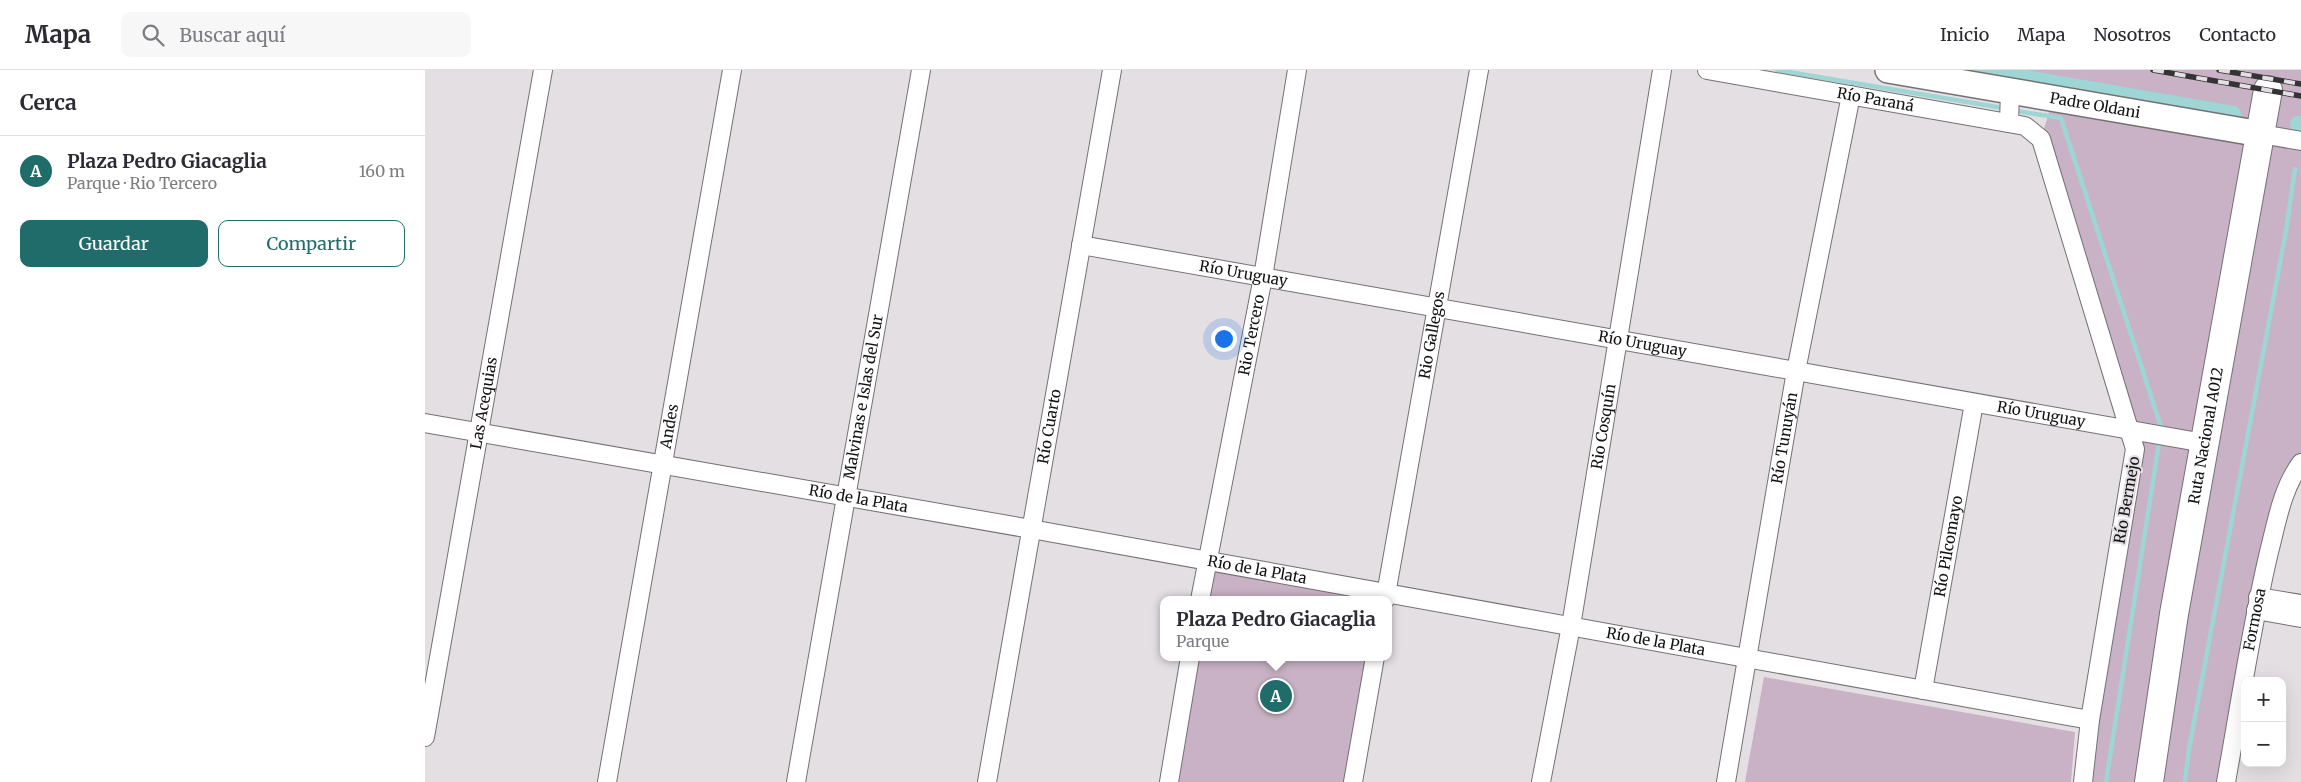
<!DOCTYPE html>
<html lang="es">
<meta charset="utf-8">
<style>
:root{--surface:#fff;--page:#f7f7f7;--text:#2b2b33;--muted:#7c7c81;--line:#e1e1e2;--accent:#206c6b}
body{margin:0;font-family:Merriweather,serif;background:var(--page);color:var(--text)}
.controls{position:absolute;right:15px;bottom:15px;display:grid;overflow:hidden;border-radius:10px;box-shadow:0 5px 20px #0002}
.controls button{width:45px;height:45px;display:grid;place-items:center;padding:0;border:0;border-bottom:1px solid var(--line);background:var(--surface);color:var(--text);font:25px sans-serif}
.you{position:absolute;left:798px;top:268px;width:18px;height:18px;margin:-12px;border:4px solid #fff;border-radius:50%;background:#1a73e8;box-shadow:0 0 0 8px #1a73e833}
.badge{display:grid;place-items:center;width:32px;height:32px;border-radius:50%;background:var(--accent);color:#fff;font-size:16px;font-weight:700}
.pin{position:absolute;translate:-50% -50%;border:2px solid #fff;box-shadow:0 1px 5px #0006}
.popup{position:absolute;left:735px;top:526px;width:232px;height:65px;box-sizing:border-box;display:grid;place-content:center;border-radius:10px;background:var(--surface);filter:drop-shadow(0 1px 4px #0005);font-size:16px;white-space:nowrap;color:var(--muted)}
.popup b{font-size:19px;color:var(--text)}
.popup::after{content:'';position:absolute;left:50%;top:100%;margin-left:-10px;border:10px solid transparent;border-top-color:var(--surface)}
.list{margin:0;padding:0;list-style:none}
h2{display:flex;justify-content:space-between;align-items:center;height:65px;margin:0;padding:0 20px;font-size:21px}
h2 small{font-size:16px;font-weight:400;color:var(--muted)}
.list li{display:grid;grid-template-columns:32px 1fr auto;gap:15px;align-items:center;box-sizing:border-box;height:70px;padding:0 20px;border-top:1px solid var(--line)}
.list b{display:block;font-size:19px;white-space:nowrap}
.list p{margin:0;font-size:16px;white-space:nowrap;color:var(--muted)}
.list em{font-size:16px;font-style:normal;color:var(--muted)}
.actions{display:flex;gap:10px;padding:15px 20px}
.actions a{flex:1;padding:11px 0;border:1px solid var(--accent);border-radius:10px;text-align:center;font-size:18px;color:var(--accent)}
.actions .main{background:var(--accent);color:#fff}
.icon{flex:none;width:28px;height:28px;fill:none;stroke:currentColor;stroke-width:2;stroke-linecap:round;stroke-linejoin:round}
.map{position:relative;flex:none;width:1876px;height:712px;overflow:hidden}
header{display:flex;align-items:center;gap:30px;box-sizing:border-box;height:70px;padding:0 25px;background:var(--surface);border-bottom:1px solid var(--line)}
header strong{font-size:24px}
nav{display:flex;gap:28px;margin-inline-start:auto;font-size:18px}
.search{width:350px;height:45px;background:var(--page);display:flex;align-items:center;gap:12px;box-sizing:border-box;padding:0 18px;border-radius:10px;color:var(--muted);font-size:19px}
main{display:flex}
aside{flex:1;background:var(--surface)}
.map>svg:first-child{display:block}
.green{fill:#c9b2c5}
.lines{fill:none;stroke-linecap:round;stroke-linejoin:round}
.stream{stroke:#9dd6d4;stroke-width:4.5}
.canal{stroke:#9dd6d4;stroke-width:16}
.street-casing{stroke:#757074;stroke-width:20}
.secondary-casing{stroke:#757074;stroke-width:28}
.highway-casing{stroke:#757074;stroke-width:30}
.street{stroke:#fff;stroke-width:18}
.secondary{stroke:#fff;stroke-width:25}
.highway{stroke:#fff;stroke-width:28}
.rail-casing{stroke:#353335;stroke-width:5.5}
.rail{stroke:#e4dfe3;stroke-width:4;stroke-dasharray:11;stroke-linecap:butt}
.labels{text-anchor:middle;stroke-width:4;stroke-linejoin:round;paint-order:stroke}
.street-label{font-size:15px;fill:#131213;stroke:#e4dfe3}
</style>
<header>
<strong>Mapa</strong>
<div class="search"><svg class="icon" aria-label="search" viewBox="0 0 24 24"><circle cx="10" cy="10" r="6"/><path d="M15 15l6 6"/></svg>Buscar aquí</div>
<nav><a>Inicio</a><a>Mapa</a><a>Nosotros</a><a>Contacto</a></nav>
</header>
<main>
<aside>
<h2>Cerca<small></small></h2>
<ul class="list">
<li><span class="badge">A</span><div><b>Plaza Pedro Giacaglia</b><p>Parque · Rio Tercero</p></div><em>160 m</em></li>
</ul>
<div class="actions"><a class="main">Guardar</a><a>Compartir</a></div>
</aside>
<div class="map">
<svg width="1876" height="712" viewBox="0 0 1876 712">
<rect width="100%" height="100%" fill="#e4dfe3"/>
<path class="green" d="M1463,0H1876V393L1868,404L1801,712H1658L1710,379L1616,69L1628,29Z
M792,497L954,530H781L785,503Z
M770,587H945L922,712H748Z
M1339,607L1650,662L1646,712H1320Z"/>
<g class="lines">
<path class="stream" d="M1352,0L1578,38
M1591,41L1636,48L1736,357
M1681,712L1734,373
M1760,712L1764,679L1861,161L1870,99"/>
<path class="canal" d="M1555,0L1808,44
M1873,54H1876"/>
<defs>
<g id="street">
<path id="s1" d="M1282,0L1600,56L1616,69L1710,379L1665,650L1658,712"/>
<path d="M1584,53L1585,21"/>
<path d="M1836,64L1876,71"/>
<path id="s2" d="M656,175L1779,373"/>
<path id="s3" d="M0,353L606,459L1665,650"/>
<path d="M1833,527L1876,534"/>
<path id="s4" d="M775,530L838,207L872,0"/>
<path id="s5" d="M960,530L1054,0"/>
<path d="M1831,540L1876,548"/>
<path id="s6" d="M1498,620L1549,333"/>
<path id="s7" d="M0,667L118,0"/>
<path id="s8" d="M182,712L307,0"/>
<path id="s9" d="M371,712L496,0"/>
<path id="s10" d="M562,712L687,0"/>
<path d="M744,712L765,587"/>
<path d="M928,712L950,587"/>
<path id="s11" d="M1116,712L1146,556L1237,0"/>
<path id="s12" d="M1301,712L1371,301L1426,25"/>
<path id="s13" d="M1801,712C1815,635 1826,558 1844,482C1852,451 1857,419 1876,393"/>
</g>
<g id="secondary">
<path id="s14" d="M1463,0L1836,64"/>
</g>
<g id="highway">
<path id="s15" d="M1724,712L1749,544L1843,20"/>
</g>
</defs>
<use href="#street" class="street-casing"/>
<use href="#secondary" class="secondary-casing"/>
<use href="#highway" class="highway-casing"/>
<use href="#street" class="street"/>
<use href="#secondary" class="secondary"/>
<use href="#highway" class="highway"/>
<defs>
<path id="rail" d="M1728,0L1876,26
M1794,0L1876,14"/>
</defs>
<use href="#rail" class="rail-casing"/>
<use href="#rail" class="rail"/>
</g>
<g class="labels">
<g class="street-label">
<text dy="5" stroke="none"><textPath href="#s1" startOffset="171">Río Paraná</textPath></text>
<text dy="5" stroke="none"><textPath href="#s14" startOffset="210">Padre Oldani</textPath></text>
<text dy="5" stroke="none"><textPath href="#s2" startOffset="165">Río Uruguay</textPath></text>
<text dy="5" stroke="none"><textPath href="#s4" startOffset="270">Rio Tercero</textPath></text>
<text dy="5" stroke="none"><textPath href="#s5" startOffset="269">Rio Gallegos</textPath></text>
<text dy="5" stroke="none"><textPath href="#s2" startOffset="570">Río Uruguay</textPath></text>
<text dy="5" stroke="none"><textPath href="#s9" startOffset="391">Malvinas e Islas del Sur</textPath></text>
<text dy="5" stroke="none"><textPath href="#s7" startOffset="339">Las Acequias</textPath></text>
<text dy="5" stroke="none"><textPath href="#s2" startOffset="975">Río Uruguay</textPath></text>
<text dy="5" stroke="none"><textPath href="#s8" startOffset="361">Andes</textPath></text>
<text dy="5" stroke="none"><textPath href="#s10" startOffset="361">Río Cuarto</textPath></text>
<text dy="5" stroke="none"><textPath href="#s11" startOffset="361">Rio Cosquín</textPath></text>
<text dy="5" stroke="none"><textPath href="#s15" startOffset="351">Ruta Nacional A012</textPath></text>
<text dy="5" stroke="none"><textPath href="#s12" startOffset="349">Río Tunuyán</textPath></text>
<text dy="5" stroke="none"><textPath href="#s3" startOffset="440">Río de la Plata</textPath></text>
<text transform="translate(1702 430) rotate(-80)" y="5">Río Bermejo</text>
<text dy="5" stroke="none"><textPath href="#s6" startOffset="146">Río Pilcomayo</textPath></text>
<text dy="5" stroke="none"><textPath href="#s3" startOffset="845">Río de la Plata</textPath></text>
<text dy="5" stroke="none"><textPath href="#s13" startOffset="165">Formosa</textPath></text>
<text dy="5" stroke="none"><textPath href="#s3" startOffset="1250">Río de la Plata</textPath></text>
</g>
</g>
</svg>
<div class="controls">
<button>+</button>
<button>−</button>
</div>
<div class="you"></div>
<div class="pin badge" style="left:851px;top:626px">A</div>
<div class="popup"><b>Plaza Pedro Giacaglia</b>Parque</div>
</div>
</main>
